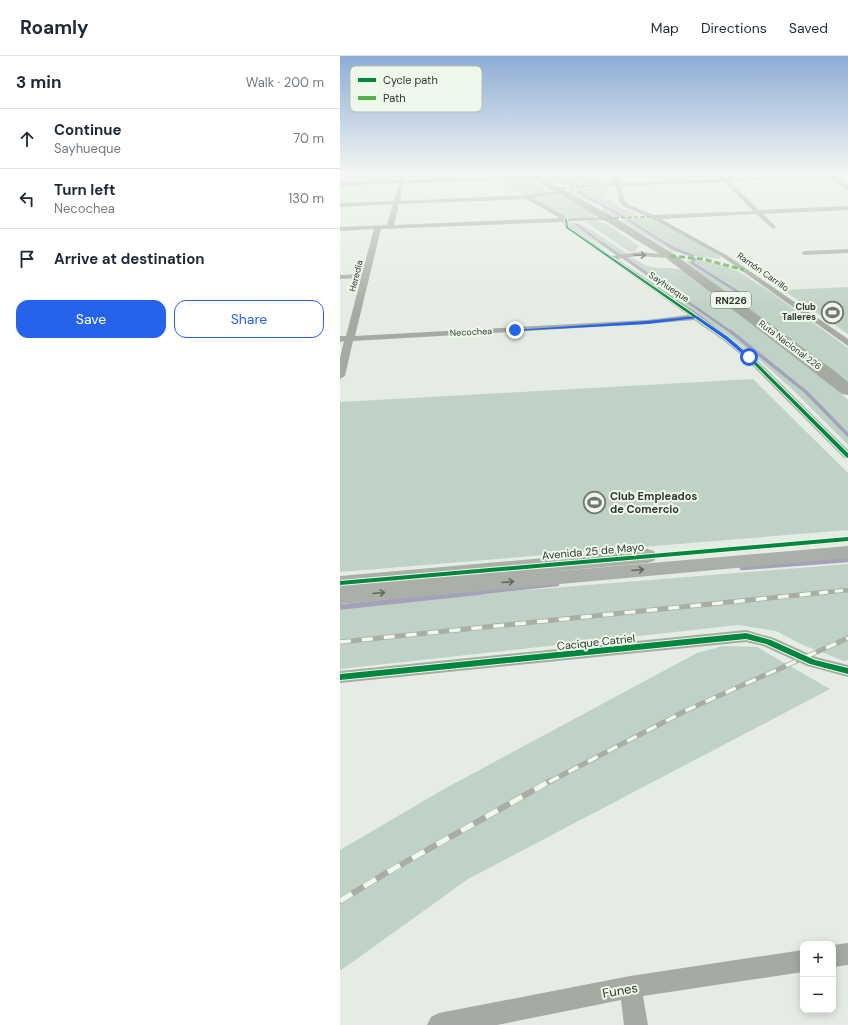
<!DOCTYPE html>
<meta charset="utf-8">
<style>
:root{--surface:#fff;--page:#f2f2f3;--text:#1f2937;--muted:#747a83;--line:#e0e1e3;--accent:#2563eb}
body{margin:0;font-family:"DM Sans",sans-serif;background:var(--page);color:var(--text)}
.controls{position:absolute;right:12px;bottom:12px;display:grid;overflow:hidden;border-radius:8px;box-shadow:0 2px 10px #0003}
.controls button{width:36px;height:36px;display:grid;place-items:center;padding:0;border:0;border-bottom:1px solid var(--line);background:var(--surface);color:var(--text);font:20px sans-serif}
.stop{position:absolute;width:12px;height:12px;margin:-9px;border:3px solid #2563eb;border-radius:50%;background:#fff}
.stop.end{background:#2563eb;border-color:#fff;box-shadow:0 1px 4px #0008}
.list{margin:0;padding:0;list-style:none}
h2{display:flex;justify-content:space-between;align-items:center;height:52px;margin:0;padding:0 16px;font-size:17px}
h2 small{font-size:13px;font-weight:400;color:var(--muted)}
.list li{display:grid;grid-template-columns:26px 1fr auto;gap:12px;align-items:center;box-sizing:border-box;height:60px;padding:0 16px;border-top:1px solid var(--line)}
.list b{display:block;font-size:15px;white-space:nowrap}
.list p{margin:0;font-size:13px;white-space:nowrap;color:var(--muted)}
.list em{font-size:13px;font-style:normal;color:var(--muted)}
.actions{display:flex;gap:8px;padding:12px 16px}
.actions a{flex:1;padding:9px 0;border:1px solid var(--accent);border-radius:12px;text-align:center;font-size:14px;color:var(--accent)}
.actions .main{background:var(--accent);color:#fff}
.icon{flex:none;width:22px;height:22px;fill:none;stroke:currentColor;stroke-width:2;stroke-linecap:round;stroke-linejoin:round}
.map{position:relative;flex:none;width:508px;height:969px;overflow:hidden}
header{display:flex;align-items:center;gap:24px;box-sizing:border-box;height:56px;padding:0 20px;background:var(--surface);border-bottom:1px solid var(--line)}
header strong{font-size:19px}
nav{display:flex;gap:22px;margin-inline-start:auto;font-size:14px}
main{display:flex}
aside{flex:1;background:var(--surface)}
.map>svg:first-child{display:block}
.green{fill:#bfd2c6}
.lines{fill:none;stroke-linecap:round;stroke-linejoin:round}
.stream-far4{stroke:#a5a1bb;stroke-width:2}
.stream-far3{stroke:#a5a1bb;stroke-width:2.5}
.stream-far2{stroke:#a5a1bb;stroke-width:3.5}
.stream-far1{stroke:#a5a1bb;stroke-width:4.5}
.stream{stroke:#a5a1bb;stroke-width:5.5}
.street{fill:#a5aba2;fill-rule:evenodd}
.secondary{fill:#aab0a7;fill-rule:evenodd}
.highway{fill:#a4aaa1;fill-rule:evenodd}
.rail-far2-casing{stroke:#a9ada6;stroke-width:4.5}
.rail-far1-casing{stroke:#a9ada6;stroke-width:5}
.rail-casing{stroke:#a9ada6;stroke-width:6}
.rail-far2{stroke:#eef8eb;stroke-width:3;stroke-dasharray:8;stroke-linecap:butt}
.rail-far1{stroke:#eef8eb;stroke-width:3.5;stroke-dasharray:11;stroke-linecap:butt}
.rail{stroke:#eef8eb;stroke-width:5;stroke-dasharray:14;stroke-linecap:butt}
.quiet-far1{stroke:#56b246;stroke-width:2;stroke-dasharray:4.5 2;stroke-linecap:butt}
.quiet{stroke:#56b246;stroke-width:3;stroke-dasharray:6 3;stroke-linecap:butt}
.cycleway-casing{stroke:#eef8eb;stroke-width:2}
.cycleway{fill:#00873e;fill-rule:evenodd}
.oneway{stroke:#595f54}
.oneway2{stroke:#61675c}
.route{fill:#2563eb}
.labels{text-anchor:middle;stroke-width:4;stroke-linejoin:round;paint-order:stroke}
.far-street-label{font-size:9px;fill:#30362a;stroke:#eef8eb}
.far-poi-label{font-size:9px;font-weight:bold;fill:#30362a;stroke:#eef8eb;text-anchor:end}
.shield{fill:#eef8eb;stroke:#697064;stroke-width:1}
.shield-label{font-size:10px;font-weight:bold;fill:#30362a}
.poi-label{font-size:11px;font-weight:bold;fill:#30362a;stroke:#eef8eb;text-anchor:start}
.street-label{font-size:11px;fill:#30362a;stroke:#eef8eb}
.near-street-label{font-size:13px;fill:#30362a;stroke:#eef8eb}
.key{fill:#eef8eb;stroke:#b5beb1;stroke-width:1}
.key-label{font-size:11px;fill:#30362a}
</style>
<header>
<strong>Roamly</strong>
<nav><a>Map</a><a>Directions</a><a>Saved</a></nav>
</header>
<main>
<aside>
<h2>3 min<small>Walk · 200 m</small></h2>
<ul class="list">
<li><svg class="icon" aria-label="ahead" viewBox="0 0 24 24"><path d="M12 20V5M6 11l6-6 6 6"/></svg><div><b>Continue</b><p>Sayhueque</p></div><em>70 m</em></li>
<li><svg class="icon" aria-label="left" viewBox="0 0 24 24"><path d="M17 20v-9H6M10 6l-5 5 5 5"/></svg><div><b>Turn left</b><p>Necochea</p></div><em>130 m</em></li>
<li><svg class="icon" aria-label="arrive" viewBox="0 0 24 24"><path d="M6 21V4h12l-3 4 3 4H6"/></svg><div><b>Arrive at destination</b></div></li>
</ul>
<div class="actions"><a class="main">Save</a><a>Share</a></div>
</aside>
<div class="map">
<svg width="508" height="969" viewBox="0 0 508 969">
<rect width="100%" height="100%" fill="#e5ece3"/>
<path class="green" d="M195,118H232L251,127C233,134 212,126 195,118Z
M175,122L186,123L210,136L186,140L166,128L167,125Z
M263,130L270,133L266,136L261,143L272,145L281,152L292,155L296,160C285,164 265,161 260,149L236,140L230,136L232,134Z
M217,138L256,159L254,161H225L194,144L196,142Z
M285,163H312L319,165L380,200L381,203L346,199L332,195L282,165Z
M253,164L265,167L299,190L295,195L290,196L246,166L247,165Z
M230,166L243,169L288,198L277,200L232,171Z
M287,201C296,202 300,207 307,210C319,213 331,211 342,214L494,331L508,344V389L452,333L414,299L282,202Z
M351,203L382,209L399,216L429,235L508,292V329L346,206Z
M508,231V278L443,234Z
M413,323L508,417V474L0,516V346Z
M508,508V604L504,605L463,589L436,575L398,569L0,613V549Z
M383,590L417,591L490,633L128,823L0,915V794L104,733L357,597Z"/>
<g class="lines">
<path class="stream-far4" d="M202,118L232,129
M240,133L239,136L283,161
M287,163L326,188
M236,168L263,188"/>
<path class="stream-far3" d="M262,187L279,199
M325,187L335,193L353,200
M283,201L391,276
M355,203L352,207L406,241L408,246"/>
<path class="stream-far2" d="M390,275L466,336L508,379"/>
<path class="stream-far1" d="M402,512L508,504
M132,537L217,528"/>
<path class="stream" d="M0,551L141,536"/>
<path class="street" d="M61,118H67L65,124L196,120L197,121L194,123L64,127L60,145L187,139L221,134L223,135V137L193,142L228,162L270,161L271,162L268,164L229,165L230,170L272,200L299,196L332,199V201L330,202L299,200L277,203L360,259L412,299L508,394V403L504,402L406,303L383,284L354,264L307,268L13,285L5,320L0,323V302L4,285L0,286V280H6L21,222L0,223V219L22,218L34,173L0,175V171L47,169L53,148L0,151V147L54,145L59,127L0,130V126L60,124ZM186,143L220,162L54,169L59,148ZM223,166L225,172L348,259L307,264L15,280L41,173Z
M233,118H240L259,127H275L270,118H275L280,127L381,123L378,120L381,118L386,122L508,118V121L389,125L419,154L508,150V154L423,158L436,171L433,173L416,158L321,163L388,200L508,283V290L384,202L317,165L283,150L279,145L276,130H256ZM384,126L413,155L313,159L287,148L285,145L281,130Z
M508,193V197L464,199L461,197L464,195Z
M406,574L434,582L476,601L508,609V621L467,610L423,590L406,586L0,627V615Z
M508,887V909L493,911V889Z
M463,894V916L303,940L308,969H284L281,944L157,969H87L91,961L99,957L290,920Z"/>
<path class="secondary" d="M482,118H491L508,129V135Z
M508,490V502L0,548V520L307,493L314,495L317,500L314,505L307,507L184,518Z"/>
<path class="highway" d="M184,118H195L272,160L334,198L496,316L508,326V339L502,338L326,202L264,164Z"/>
<defs>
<path id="rail-far2" d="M479,537L508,534"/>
<path id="rail-far1" d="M0,586L488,536
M209,726L347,654L508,582"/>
<path id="rail" d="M0,845L46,817L210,725"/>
</defs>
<use href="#rail-far2" class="rail-far2-casing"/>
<use href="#rail-far1" class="rail-far1-casing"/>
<use href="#rail" class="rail-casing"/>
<use href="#rail-far2" class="rail-far2"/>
<use href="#rail-far1" class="rail-far1"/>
<use href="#rail" class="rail"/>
<path class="quiet-far1" d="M216,133L258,129
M268,162L310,161"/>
<path class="quiet" d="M330,200L363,203L404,214"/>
<defs>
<path id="cycleway" d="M226,162L227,163L228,171L387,281L410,300L508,397V402L506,401L408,302L385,283L226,172L225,163Z
M508,481V485L0,529V525Z
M406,577L431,584L475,604L508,612V618L470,608L426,588L406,583L0,624V618Z"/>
</defs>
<use href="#cycleway" class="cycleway-casing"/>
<use href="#cycleway" class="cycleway"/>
</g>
<defs><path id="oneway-shaft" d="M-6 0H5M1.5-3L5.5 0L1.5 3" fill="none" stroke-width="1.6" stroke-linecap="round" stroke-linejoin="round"/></defs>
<use class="oneway" href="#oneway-shaft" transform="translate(300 199)"/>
<g class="oneway2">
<use href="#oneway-shaft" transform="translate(298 514) rotate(-5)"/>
<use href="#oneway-shaft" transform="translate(168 526) rotate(-5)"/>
<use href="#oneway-shaft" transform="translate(39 537) rotate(-5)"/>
</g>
<linearGradient id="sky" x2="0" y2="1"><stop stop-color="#8dacd6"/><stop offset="0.46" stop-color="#f3f6f2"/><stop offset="1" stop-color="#f3f6f2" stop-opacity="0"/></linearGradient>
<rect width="508" height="254" fill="url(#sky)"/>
<path class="route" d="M357,260L388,281L410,300V302H407L385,283L356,262L307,268L175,275L173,274L307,265Z"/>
<defs>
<symbol id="stadium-ring" viewBox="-11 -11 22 22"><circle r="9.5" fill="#eef8eb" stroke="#6f766b" stroke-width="1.5"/><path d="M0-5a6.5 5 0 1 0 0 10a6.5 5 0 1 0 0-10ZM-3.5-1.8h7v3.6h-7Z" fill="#6f766b"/></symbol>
</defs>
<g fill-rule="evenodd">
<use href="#stadium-ring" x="480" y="244" width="25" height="25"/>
<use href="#stadium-ring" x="242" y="434" width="25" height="25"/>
</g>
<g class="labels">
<g class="far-street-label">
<text transform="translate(423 216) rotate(35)" y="3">Ramón Carrillo</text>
<text transform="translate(16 220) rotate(-76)" y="3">Heredia</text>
<text transform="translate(329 231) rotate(34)" y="3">Sayhueque</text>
<text transform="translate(131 276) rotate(-3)" y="3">Necochea</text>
<text transform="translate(450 289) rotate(37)" y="3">Ruta Nacional 226</text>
</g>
<g class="far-poi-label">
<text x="476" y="254">Club<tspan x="476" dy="10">Talleres</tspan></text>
</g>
<rect class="shield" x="371" y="236" width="40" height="16" rx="3"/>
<g class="shield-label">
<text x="391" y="248">RN226</text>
</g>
<g class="poi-label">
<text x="270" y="444">Club Empleados<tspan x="270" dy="13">de Comercio</tspan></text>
</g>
<g class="street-label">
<text transform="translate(253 495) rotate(-5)" y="4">Avenida 25 de Mayo</text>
<text transform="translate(256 586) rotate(-6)" y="4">Cacique Catriel</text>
</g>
<g class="near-street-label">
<text transform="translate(280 934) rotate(-10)" y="5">Funes</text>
</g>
</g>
<rect x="10" y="10" width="132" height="46" rx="6" class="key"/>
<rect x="18" y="22" width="18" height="4" fill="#00873e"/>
<rect x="18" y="40" width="18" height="4" fill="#56b246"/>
<g class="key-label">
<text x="43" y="28">Cycle path</text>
<text x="43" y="46">Path</text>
</g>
</svg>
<div class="controls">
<button>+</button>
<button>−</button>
</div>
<div class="stop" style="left:409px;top:301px"></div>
<div class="stop end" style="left:175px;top:274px"></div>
</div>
</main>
